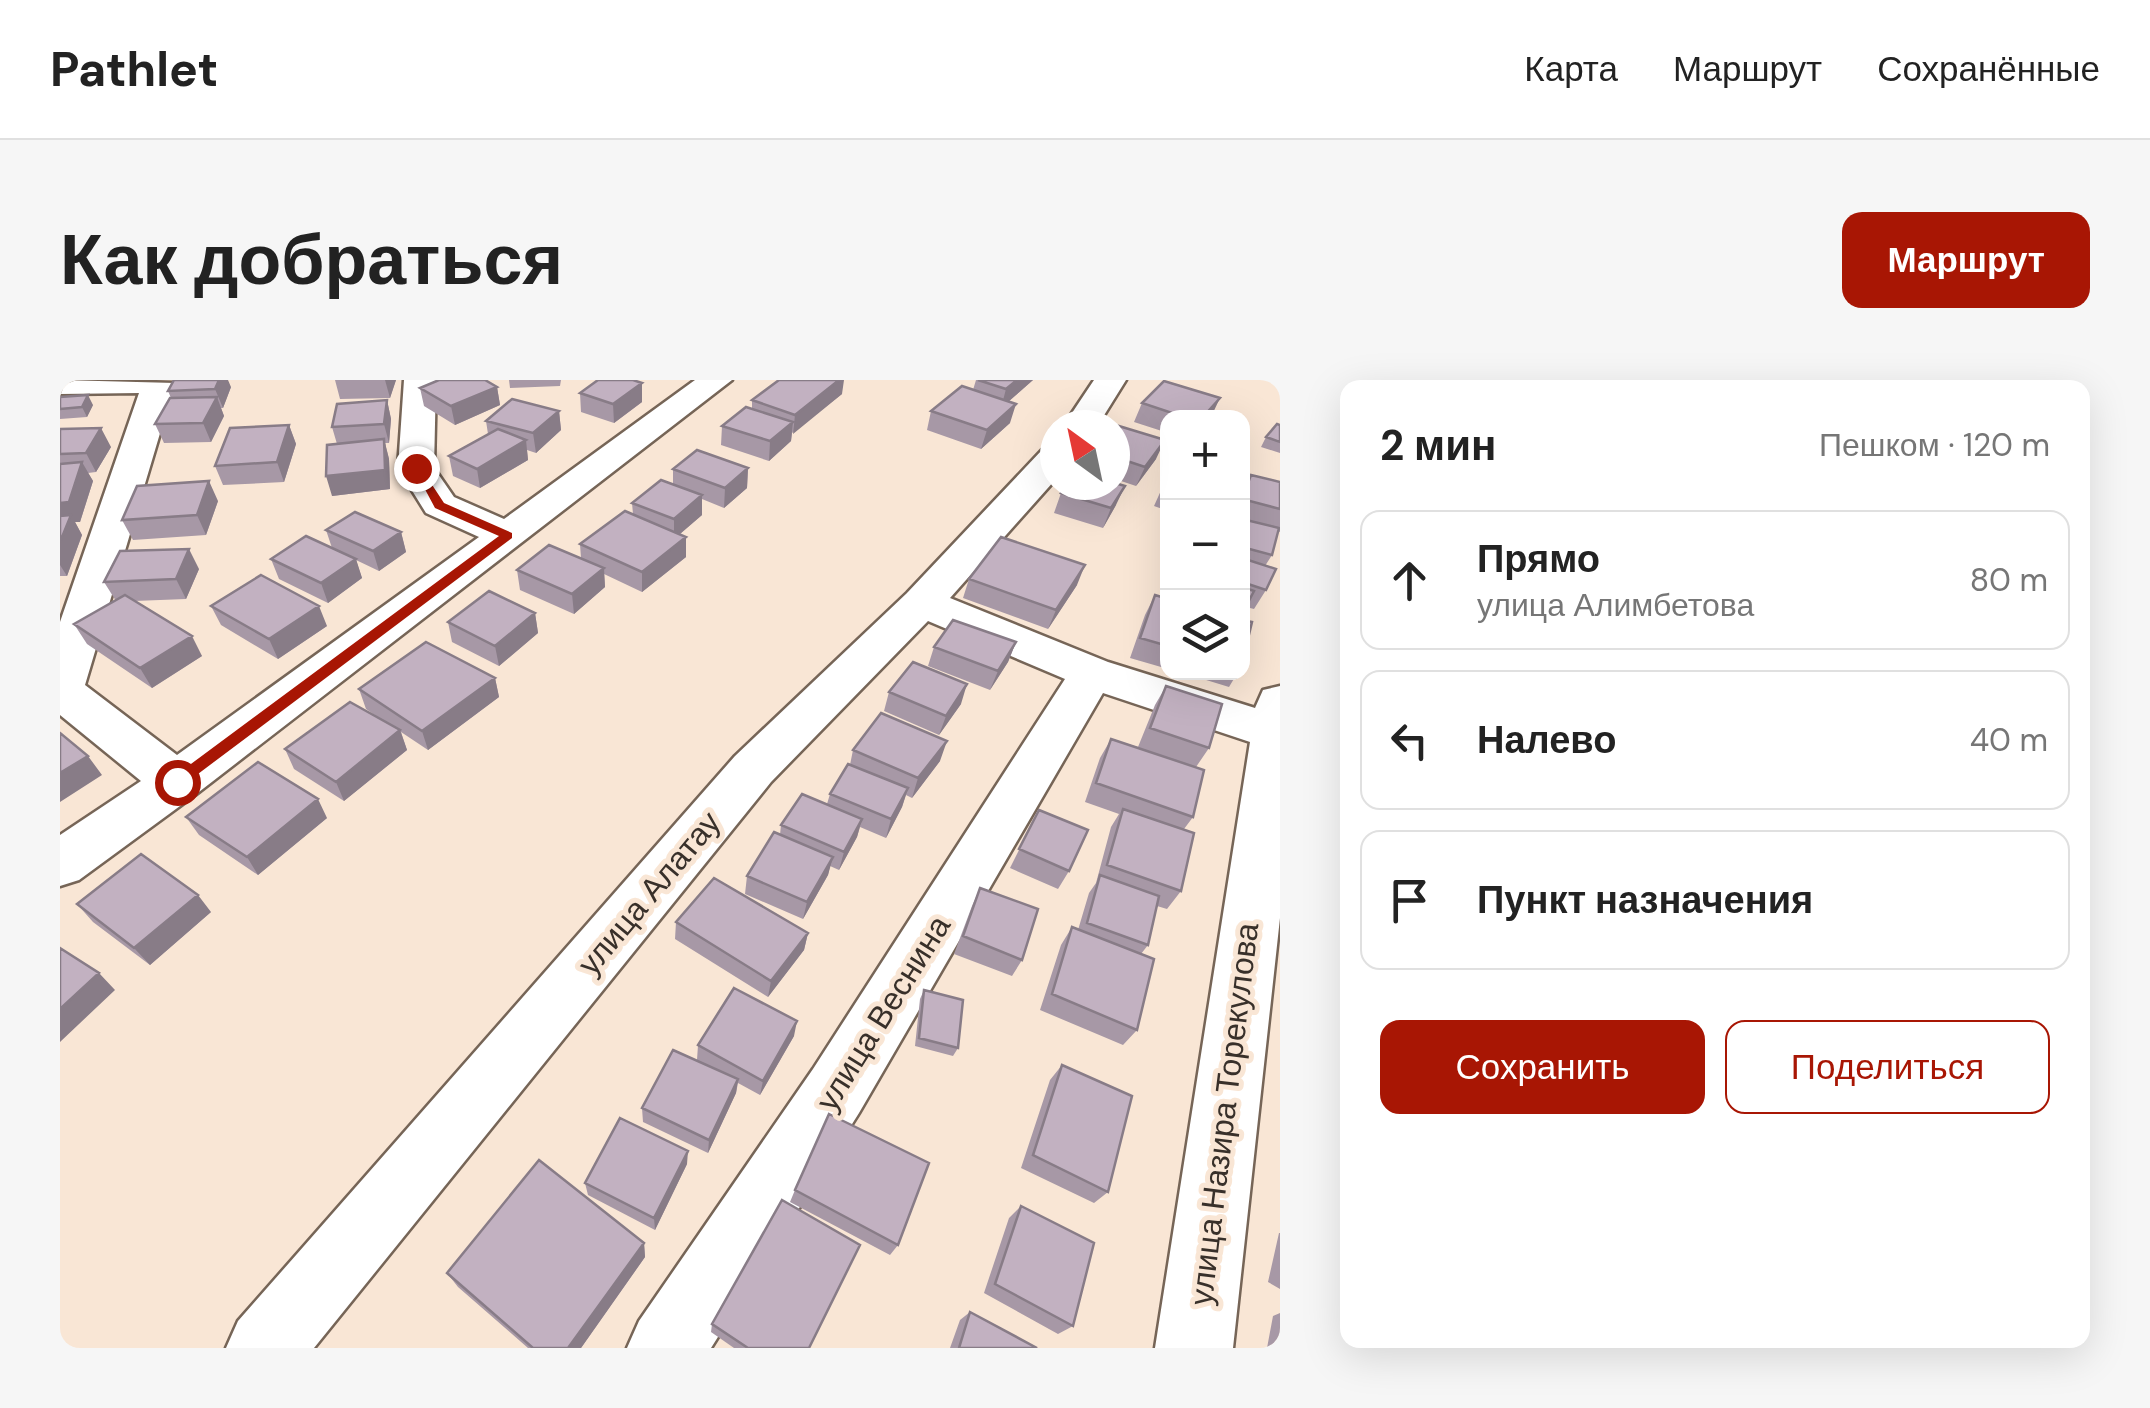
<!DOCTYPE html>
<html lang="ru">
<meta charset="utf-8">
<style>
:root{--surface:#fff;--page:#f6f6f6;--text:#222;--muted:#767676;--line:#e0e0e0;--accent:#a81604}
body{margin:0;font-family:"DM Sans",sans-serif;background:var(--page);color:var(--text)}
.controls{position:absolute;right:30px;top:30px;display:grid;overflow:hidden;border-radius:20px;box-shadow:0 10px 40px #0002}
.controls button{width:90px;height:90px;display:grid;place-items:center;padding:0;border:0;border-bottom:2px solid var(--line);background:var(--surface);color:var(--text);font:50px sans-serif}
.compass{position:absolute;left:980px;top:30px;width:90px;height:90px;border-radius:50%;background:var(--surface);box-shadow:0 10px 40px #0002;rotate:327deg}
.stop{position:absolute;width:30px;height:30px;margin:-22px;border:8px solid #a81604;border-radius:50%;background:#fff}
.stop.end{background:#a81604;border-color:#fff;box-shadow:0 2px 10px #0008}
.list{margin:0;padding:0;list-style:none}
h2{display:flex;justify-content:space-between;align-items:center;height:130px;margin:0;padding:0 40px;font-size:42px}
h2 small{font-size:32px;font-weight:400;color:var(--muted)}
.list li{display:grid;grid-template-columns:65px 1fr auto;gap:30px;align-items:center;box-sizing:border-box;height:140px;margin:0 20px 20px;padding:0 20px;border:2px solid var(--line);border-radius:20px}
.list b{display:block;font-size:38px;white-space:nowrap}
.list p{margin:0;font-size:32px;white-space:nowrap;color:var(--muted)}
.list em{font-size:32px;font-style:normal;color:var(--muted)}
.actions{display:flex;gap:20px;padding:30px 40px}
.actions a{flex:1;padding:22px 0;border:2px solid var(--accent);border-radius:20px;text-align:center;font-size:35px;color:var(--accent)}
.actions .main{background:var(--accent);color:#fff}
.icon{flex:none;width:55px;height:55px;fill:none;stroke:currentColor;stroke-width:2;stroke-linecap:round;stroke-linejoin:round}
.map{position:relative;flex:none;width:1220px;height:968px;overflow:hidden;border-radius:20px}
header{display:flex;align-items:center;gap:60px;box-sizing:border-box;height:140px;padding:0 50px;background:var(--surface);border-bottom:2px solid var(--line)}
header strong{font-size:48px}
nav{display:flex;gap:55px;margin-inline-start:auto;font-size:35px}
.intro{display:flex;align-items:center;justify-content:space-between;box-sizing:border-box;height:240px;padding:0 60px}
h1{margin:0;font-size:70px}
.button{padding:25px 45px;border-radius:20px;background:var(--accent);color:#fff;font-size:35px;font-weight:700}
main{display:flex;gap:60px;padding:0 60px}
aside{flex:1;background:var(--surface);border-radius:20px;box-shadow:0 10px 40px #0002}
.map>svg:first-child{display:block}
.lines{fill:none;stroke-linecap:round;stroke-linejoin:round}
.minor-casing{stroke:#766557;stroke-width:5}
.minor{fill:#fff;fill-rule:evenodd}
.wall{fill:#a798a6}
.shaded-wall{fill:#887c87}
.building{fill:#c2b1c1;stroke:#887c87;stroke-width:2.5}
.route{fill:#a81604}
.labels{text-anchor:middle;stroke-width:10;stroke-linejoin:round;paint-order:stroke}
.street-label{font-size:32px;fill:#38302a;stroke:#f9e6d5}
</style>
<header>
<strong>Pathlet</strong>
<nav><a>Карта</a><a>Маршрут</a><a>Сохранённые</a></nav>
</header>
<div class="intro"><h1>Как добраться</h1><a class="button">Маршрут</a></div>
<main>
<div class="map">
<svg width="1220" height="968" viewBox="0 0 1220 968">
<rect width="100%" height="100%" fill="#f9e6d5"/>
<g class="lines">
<defs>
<path id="minor" d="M0,0L115,3L25,305L117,375L419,157L366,133L338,88L344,0H376L374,88L394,117L444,139L635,0H672L135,415L19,500L0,506V455L81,401L0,335V242L79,13L0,14Z
M1034,0H1066L1038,45H1004Z
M995,67V100L890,218L1048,282L1195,328L1203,310L1220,306V538L1173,968H1095L1190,362L1043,313L799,733L651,968H567L579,941L753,689L1005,299L868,241L711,402L254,968H166L178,941L675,376L847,213L982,70Z"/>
</defs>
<use href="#minor" class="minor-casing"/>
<use href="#minor" class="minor"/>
</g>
<path class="wall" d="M275,0H336L330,18L280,19Z
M449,0H501L500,6L450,8Z
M916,0H973L948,22L950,43L921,69L867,50L871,31L913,10Z
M171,7L163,28H161L164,36L151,62L104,63L95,44L111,18L108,11Z
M437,7L440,25L395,45L364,26L360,8Z
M520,13L582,22L554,43L521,32Z
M782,14L732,53L731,61L709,81L661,65L662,46L692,29V20Z
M0,17L33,25L27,37L0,39Z
M327,20L331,39L329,63H325L329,79L330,109L272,116L277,64L272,47Z
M1082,23L1150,38H1108V53L1074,42Z
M499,31L501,50L476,73L467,70L468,80L420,108L393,96L389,76L428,54L426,41Z
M229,45L236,64L224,102L163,105L155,86Z
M1055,45L1096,79L1076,106L1055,99Z
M1220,45V73L1201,67L1206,57Z
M0,49L51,67L36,92L28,93L33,101L20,142H15L22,155L7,196H0Z
M688,88L687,108L664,128L642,119V135L620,154L626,177L582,212L544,194L545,207L514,234L460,210L457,190L521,178L520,164L573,134L572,123L613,104V89Z
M1191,95L1220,102V152L1218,151L1212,175L1205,186L1206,210L1194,229L1186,227L1182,234V110Z
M1108,101V131L1094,126L1103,106Z
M1001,113L1056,125L1043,148L994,133Z
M158,121L146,155L73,160L62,140Z
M266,150L341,152L346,172L319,191L296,180L302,198L268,223L219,199L211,179L272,168Z
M139,189L126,219L74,221L142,276L92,308L27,264L14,244L56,221L44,202Z
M909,199L1017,205L988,249L903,218Z
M1108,207V289L1070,278L1085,235L1095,215L1102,217Z
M151,226L267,246L218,279L161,245Z
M475,233L478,253L439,286L392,262L388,242Z
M956,262L948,282L930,310L868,286L874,267Z
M1120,292H1178L1169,307Z
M435,298L439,317L368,370L341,352L347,370L284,421L234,389L225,369L328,344L306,329L299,309Z
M1106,306L1149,368L1136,387L1133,437L1124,449L1121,511L1107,529L1097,526L1088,565L1081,574L1077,650L1063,665L980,630L1001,565L1012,547L1018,550L1029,513L1036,503L1051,447L1059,434L1025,422L1040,378L1051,359L1078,367L1095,325Z
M829,312L901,324L879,355L824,331Z
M793,370L880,381L852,418L846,415L842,427L826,458L800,447L797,457L779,490L770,486L768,495L743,539L685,514L687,496L720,455L721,445L767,424L770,414L790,385Z
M979,430L1009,491L998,509L950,488Z
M126,437L267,438L198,495L139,455Z
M920,508L962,580L952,596L894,574L912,526Z
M17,524L151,532L90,585L33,542Z
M616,542L748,553L744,570L708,617L615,559Z
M864,610L898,668L893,676L855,666L860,619Z
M734,656L700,715L678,703L676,713L648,773L583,742L582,728L637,680L638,665Z
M1002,685L1048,812L1034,823L961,788L990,700Z
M627,784L595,850L528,815L525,803Z
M735,810L838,865L830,875L730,822Z
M961,826L1013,946L998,954L924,913L949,838Z
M1219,853H1220V909L1208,902Z
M584,863L585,877L521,968H468L398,907L387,893Z
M910,932L977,968H890L900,940Z
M1220,933V968H1207L1213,936Z
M652,944L749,968H674L651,952Z"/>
<path class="shaded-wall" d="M159,0H168L171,7L163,28L155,9Z
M325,0H336L330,18Z
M779,0H784L782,14L733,54L735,35Z
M957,0H973L941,28L946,9Z
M582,3V22L554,43L553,24Z
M437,7L440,25L395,45L391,26Z
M28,15L33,25L27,37L22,27Z
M157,17L164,36L151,62L143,43Z
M1160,18L1151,37L1142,38Z
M327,20L331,39L329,63L324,44Z
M956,24L950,43L921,69L927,50Z
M499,31L501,50L476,73L473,53Z
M733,42L731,61L709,81L710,61Z
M229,45L236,64L224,102L217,82Z
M41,48L51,67L36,92L26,73Z
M324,59L329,79L330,109L272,116L266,96Z
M466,60L468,80L420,108L417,89Z
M1105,60L1096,79L1076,106L1085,87Z
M22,82L33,101L20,142H15L22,155L7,196L0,185V123Z
M688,88L687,108L664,128L665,108Z
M149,101L158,121L146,155L137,135Z
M1065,106L1056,125L1043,148L1051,128Z
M642,115V135L614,159V139Z
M341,152L346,172L319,191L313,171Z
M626,157V177L582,212V192Z
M129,169L139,189L126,219L116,199Z
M296,179L302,198L268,223L261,203Z
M1025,185L1017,205L988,249L996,230Z
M544,188L545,207L514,234L512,214Z
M259,226L267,246L218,279L209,259Z
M475,233L478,253L439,286L435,266Z
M132,256L142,276L92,308L80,288Z
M956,262L948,282L930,310L938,291Z
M435,298L439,317L368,370L362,351Z
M907,304L901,324L879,355L886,336Z
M340,350L347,370L284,421L276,402Z
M887,361L880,381L852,418L858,398Z
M28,376L42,395L0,422V393Z
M848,408L842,427L826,458L831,439Z
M258,419L267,438L198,495L187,477Z
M802,439L797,457L779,490L784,472Z
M773,477L768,495L743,539L747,522Z
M138,515L151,532L90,585L74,568Z
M748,553L744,570L708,617L711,601Z
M39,593L55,610L0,662V629Z
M737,641L734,656L700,715L703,701Z
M678,699L676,713L648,773L649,760Z
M628,771L627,784L595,850L594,838Z
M584,863L585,877L521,968H508Z"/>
<path class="building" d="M114,0H159L155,9L108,11Z
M379,0H425L437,7L391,26L360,8Z
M538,0H573L582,3L553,24L520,13Z
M719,0H779L735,35L692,20Z
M918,0H957L946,9Z
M1104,1L1160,18L1142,38H1127L1082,23Z
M902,6L956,24L927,50L871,31Z
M28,15L22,27L0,29V17Z
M157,17L143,43L95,44L110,18Z
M452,19L499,31L473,53L426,41Z
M327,20L324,44L272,47L277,24Z
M686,27L733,42L710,61L662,46Z
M1049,43L1105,60L1085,87L1055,77V45H1048Z
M1217,44L1220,45V62L1206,57Z
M229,45L217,82L155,86L170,48Z
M41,48L26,73L0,74V49Z
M438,49L466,60L417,89L389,76Z
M324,59L325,90L266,96L267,65Z
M637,70L688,88L665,108L613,89Z
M22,82L9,122L0,123V84Z
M1191,95L1220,102V129L1182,119Z
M601,100L642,115L614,139L572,123Z
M149,101L137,135L62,140L77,106Z
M1055,103L1065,106L1051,128L1001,113L1007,105H1055Z
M565,131L626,157L582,192L520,164Z
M295,132L341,152L313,171L266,150Z
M11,135L0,162V136Z
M1182,139L1219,148L1212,175L1182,167Z
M246,156L296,179L261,203L211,179Z
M941,157L1025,185L996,230L909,199Z
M489,165L544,188L512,214L457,190Z
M129,169L116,199L44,202L60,171Z
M1182,178L1216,189L1206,210L1182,202Z
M201,195L259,226L209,259L151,226Z
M1182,207L1194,211L1183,232H1182Z
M429,211L475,233L435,266L388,242Z
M65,215L132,256L80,288L14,244Z
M1095,215L1108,219V266L1080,258Z
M893,240L956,262L938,291L874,267Z
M1182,240L1192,242L1182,284Z
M366,262L435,298L362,351L299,309Z
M853,282L907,304L886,336L829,312Z
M1106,306L1162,324L1149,368L1090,348Z
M290,322L340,350L276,402L225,369Z
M821,333L887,361L858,398L793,370Z
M0,353L28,376L0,393Z
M1051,359L1144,390L1133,437L1036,403Z
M198,382L258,419L187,477L126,437Z
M788,384L848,408L831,439L770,414Z
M742,414L802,439L784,472L721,445Z
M1063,429L1134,453L1121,511L1047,485Z
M979,430L1028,450L1009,491L959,469Z
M714,452L773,477L747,522L687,496Z
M81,474L138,515L74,568L17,524Z
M1040,495L1099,516L1088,565L1027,543Z
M654,498L748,553L711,601L616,542Z
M920,508L978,529L962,580L903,556Z
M1012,547L1094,579L1077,650L992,614Z
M0,568L39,593L0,629Z
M674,608L737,641L703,701L638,665Z
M864,610L903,620L898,668L859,658Z
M613,670L678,699L649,760L582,728Z
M1002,685L1072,716L1048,812L973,775Z
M769,734L869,783L838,865L735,810Z
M560,738L628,771L594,838L525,803Z
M479,780L584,863L508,968H473L387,893Z
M722,820L800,865L749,968H688L652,944Z
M961,826L1034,863L1013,946L935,904Z
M910,932L977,968H899Z"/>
<path class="route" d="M352,85H359L384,123L452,153V158L122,406H112V398L439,156L375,128Z"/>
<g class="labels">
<g class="street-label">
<text transform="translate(589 513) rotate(-50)" y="11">улица Алатау</text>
<text transform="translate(823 633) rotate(-58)" y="11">улица Веснина</text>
<text transform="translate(1164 734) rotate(-83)" y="11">улица Назира Торекулова</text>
</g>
</g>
</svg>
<div class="controls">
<button>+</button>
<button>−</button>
<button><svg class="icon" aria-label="layers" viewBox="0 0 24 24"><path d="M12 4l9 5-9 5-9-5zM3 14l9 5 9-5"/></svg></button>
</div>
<svg class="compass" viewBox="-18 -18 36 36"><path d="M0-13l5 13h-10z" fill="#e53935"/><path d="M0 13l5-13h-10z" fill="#767676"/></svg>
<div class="stop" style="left:117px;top:402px"></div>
<div class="stop end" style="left:356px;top:88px"></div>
</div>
<aside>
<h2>2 мин<small>Пешком · 120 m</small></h2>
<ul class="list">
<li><svg class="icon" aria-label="ahead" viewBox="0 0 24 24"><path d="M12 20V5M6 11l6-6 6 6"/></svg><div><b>Прямо</b><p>улица Алимбетова</p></div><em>80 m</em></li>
<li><svg class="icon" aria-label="left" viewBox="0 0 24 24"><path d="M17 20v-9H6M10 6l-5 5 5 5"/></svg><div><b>Налево</b></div><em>40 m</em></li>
<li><svg class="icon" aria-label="arrive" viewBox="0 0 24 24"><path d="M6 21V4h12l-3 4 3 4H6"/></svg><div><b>Пункт назначения</b></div></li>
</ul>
<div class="actions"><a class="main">Сохранить</a><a>Поделиться</a></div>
</aside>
</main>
